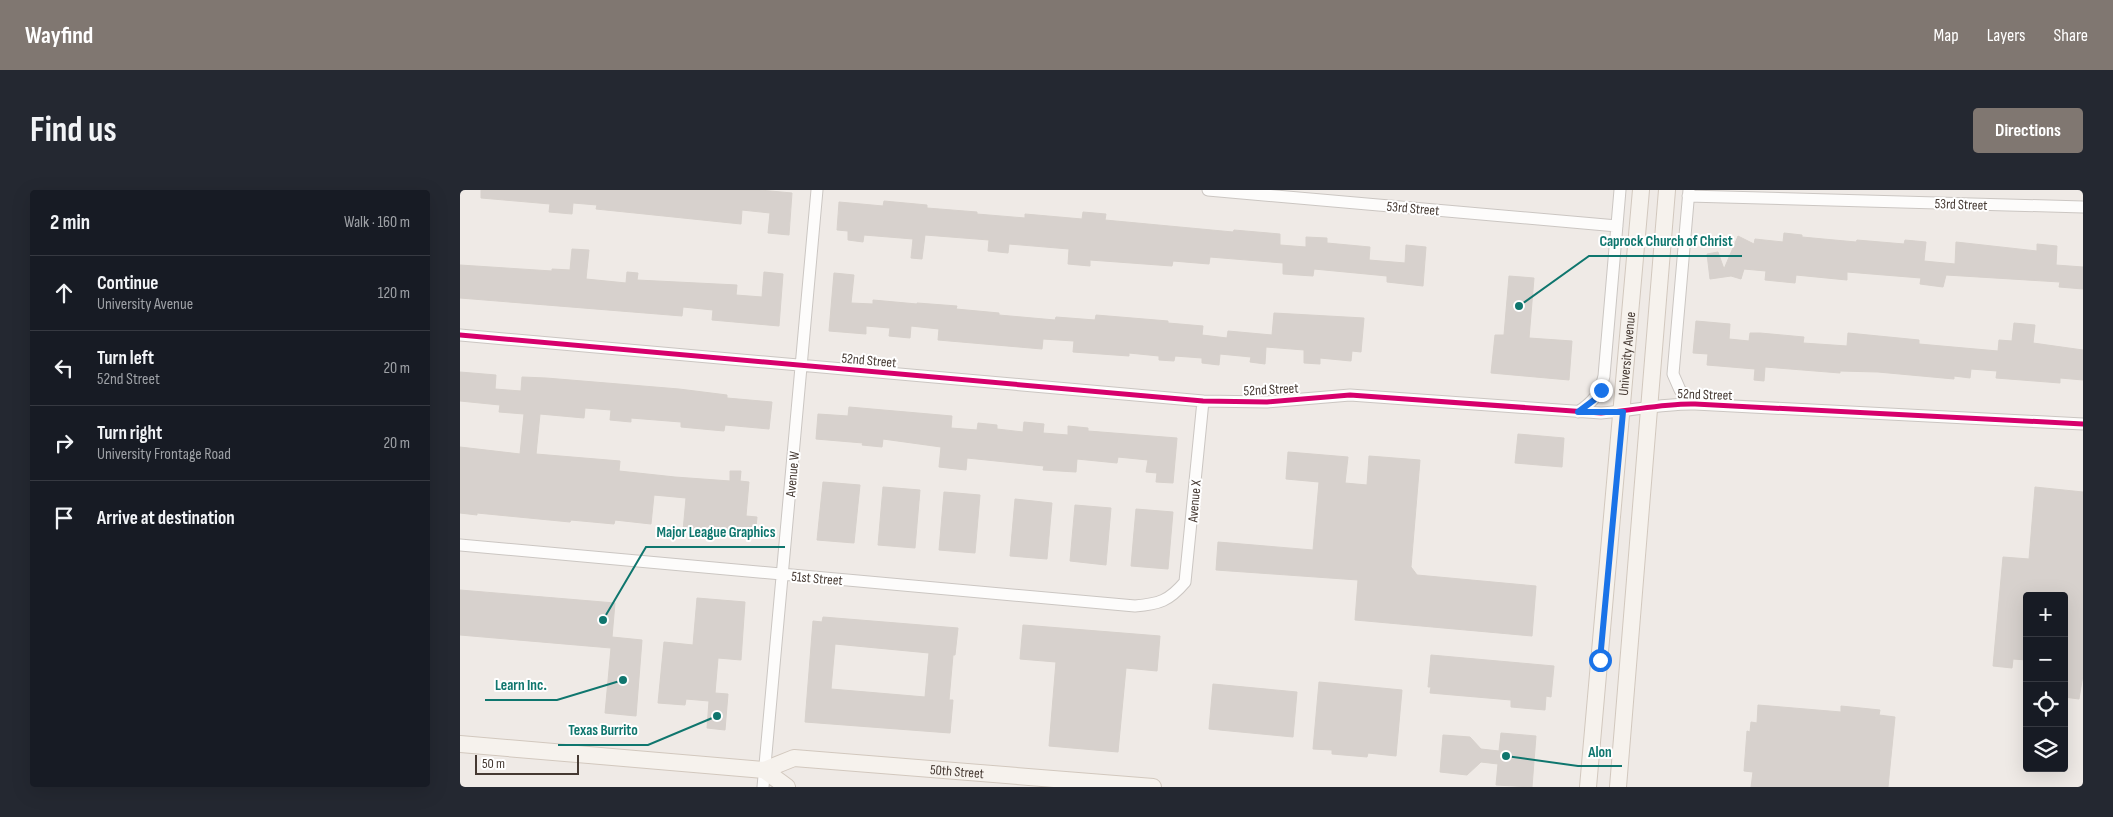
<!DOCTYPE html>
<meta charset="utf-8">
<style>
:root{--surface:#171b24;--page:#242831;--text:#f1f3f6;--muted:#9ea1a6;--line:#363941;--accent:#807771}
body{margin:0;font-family:"Sofia Sans Condensed",sans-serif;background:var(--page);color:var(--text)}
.controls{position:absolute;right:15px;bottom:15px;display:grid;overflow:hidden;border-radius:5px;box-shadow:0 5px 20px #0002}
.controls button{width:45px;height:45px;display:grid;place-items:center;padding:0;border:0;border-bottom:1px solid var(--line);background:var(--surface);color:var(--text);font:25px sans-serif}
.scale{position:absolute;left:15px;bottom:12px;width:104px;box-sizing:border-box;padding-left:5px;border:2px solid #453932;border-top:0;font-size:14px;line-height:18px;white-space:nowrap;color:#453932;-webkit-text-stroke:4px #fff;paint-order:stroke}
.stop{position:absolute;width:15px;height:15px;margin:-11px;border:4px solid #1a73e8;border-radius:50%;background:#fff}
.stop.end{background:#1a73e8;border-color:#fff;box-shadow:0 1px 5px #0008}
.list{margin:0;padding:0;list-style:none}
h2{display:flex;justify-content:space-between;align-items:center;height:65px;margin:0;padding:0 20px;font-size:21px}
h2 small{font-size:16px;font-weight:400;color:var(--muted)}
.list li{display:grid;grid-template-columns:32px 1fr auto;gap:15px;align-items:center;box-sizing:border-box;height:75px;padding:0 20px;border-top:1px solid var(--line)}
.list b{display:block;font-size:19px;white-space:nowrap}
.list p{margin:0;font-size:16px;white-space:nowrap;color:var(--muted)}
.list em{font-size:16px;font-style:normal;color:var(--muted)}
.icon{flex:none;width:28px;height:28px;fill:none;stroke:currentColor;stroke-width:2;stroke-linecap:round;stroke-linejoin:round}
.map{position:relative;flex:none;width:1623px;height:597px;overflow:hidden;border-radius:5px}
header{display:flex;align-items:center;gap:30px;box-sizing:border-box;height:70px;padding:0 25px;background:var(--accent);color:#fff}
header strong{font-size:24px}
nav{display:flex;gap:28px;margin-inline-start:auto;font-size:18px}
.intro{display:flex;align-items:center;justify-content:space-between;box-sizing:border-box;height:120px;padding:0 30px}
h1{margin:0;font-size:35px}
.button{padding:12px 22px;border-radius:5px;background:var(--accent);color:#fff;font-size:18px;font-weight:700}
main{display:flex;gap:30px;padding:0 30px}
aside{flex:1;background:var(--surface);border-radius:5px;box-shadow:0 5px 20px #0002}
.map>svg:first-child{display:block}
.building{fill:#d7d1cd;stroke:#d7d1cc;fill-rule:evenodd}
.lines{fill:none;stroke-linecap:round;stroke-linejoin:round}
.minor-casing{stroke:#cbc6c2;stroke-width:13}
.secondary-casing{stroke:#d2c8be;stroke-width:18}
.minor{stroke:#fdfcfb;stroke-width:11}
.secondary{stroke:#f6f2ed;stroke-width:16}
.cycleway-casing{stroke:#fff;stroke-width:8}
.cycleway{stroke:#d6006c;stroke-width:5}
.route{stroke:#1a73e8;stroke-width:6}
.labels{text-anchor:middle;stroke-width:4;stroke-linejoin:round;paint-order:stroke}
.street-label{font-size:14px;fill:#453932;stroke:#fff}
.leader{fill:none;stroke:#0f766e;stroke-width:2}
.callout-dot{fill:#0f766e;stroke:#fff;stroke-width:2}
.callout-label{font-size:15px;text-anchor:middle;font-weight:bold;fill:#0f766e;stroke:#fff;stroke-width:4;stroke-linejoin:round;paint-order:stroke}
</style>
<header>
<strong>Wayfind</strong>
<nav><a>Map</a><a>Layers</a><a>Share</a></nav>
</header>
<div class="intro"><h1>Find us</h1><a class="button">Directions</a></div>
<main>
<aside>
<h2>2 min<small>Walk · 160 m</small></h2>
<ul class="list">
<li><svg class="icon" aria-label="ahead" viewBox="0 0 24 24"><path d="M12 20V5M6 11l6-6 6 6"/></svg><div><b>Continue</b><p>University Avenue</p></div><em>120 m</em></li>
<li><svg class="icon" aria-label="left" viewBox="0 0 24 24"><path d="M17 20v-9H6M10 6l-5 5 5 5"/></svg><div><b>Turn left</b><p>52nd Street</p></div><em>20 m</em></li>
<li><svg class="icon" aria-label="right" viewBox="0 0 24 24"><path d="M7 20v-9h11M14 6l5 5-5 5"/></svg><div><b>Turn right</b><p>University Frontage Road</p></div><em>20 m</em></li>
<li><svg class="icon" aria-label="arrive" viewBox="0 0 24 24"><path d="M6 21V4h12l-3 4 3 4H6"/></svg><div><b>Arrive at destination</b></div></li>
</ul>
</aside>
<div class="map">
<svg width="1623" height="597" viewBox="0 0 1623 597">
<rect width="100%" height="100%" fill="#efeae6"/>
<path class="building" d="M21,0H300L332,3L329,45L308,43L310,23L282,20L281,34L136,19L137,15L113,13L112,24L89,22L90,14L21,8Z
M424,11L467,15V18L517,22V24L565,28V24L622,29L623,22L646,24L645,30L773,42L774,40L820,44V55L846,57V47L867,48V53L910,57L909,70L945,73L946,55L966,57L963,96L927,92V86L854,79L853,86L823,84V73L750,67L749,74L713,71L712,76L630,70V76L608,74L609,59L549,54L548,63L528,61L529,50L465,45L462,69L451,68L453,49L404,45L403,52L388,50V41L377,40L379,12L423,16Z
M1324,43L1342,45V47L1396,52L1397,50L1444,54L1445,50L1466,52L1464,71L1495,74L1496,52L1577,61V54L1597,56L1596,75L1623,77V99L1599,97L1600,92L1486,85L1483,97L1460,94L1461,88L1387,82V90L1336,85L1335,93L1305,90L1306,81L1284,79L1281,89L1271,86L1250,89L1247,64L1258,62L1264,79L1278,46L1294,54L1295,49L1323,52Z
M112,59L129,60L126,89L166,93L167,82L178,83L177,90L277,95L276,105L302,107L304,82L323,84L319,136L252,130L253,120L223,117L222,126L0,108V75L92,81V79L110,80Z
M374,83L394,85L391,113L413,114V110L457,114V113L497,116L496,119L539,123V125L595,130L596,127L635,130L636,125L708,131V133L743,136L742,145L767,148L768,141L812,145L814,123L904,128L901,162L892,161L891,171L860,168V174L844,173V160L806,157L805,174L790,172L791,167L760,164L759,175L742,173V168L715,166L714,171L699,170V166L669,163V166L613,162L614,151L583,149L582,159L478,150L479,139L451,136L450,148L429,146L430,138L406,136V144L369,141Z
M1049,86L1074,88L1069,148L1112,151L1109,190L1031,183L1035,145H1044Z
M1236,131L1270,134L1269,149L1289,151L1290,143H1300L1344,147L1343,153L1387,156L1388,143L1459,150V154L1538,161L1539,150L1552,151L1554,133L1575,135L1573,153L1623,160V190L1600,188V193L1536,188L1537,181L1511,179L1510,188L1494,186V189L1418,182L1380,181V183L1305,177L1304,191L1294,190L1295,179L1247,175L1248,164L1233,163Z
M0,182L36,185L35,199L61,201L62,187L86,188L219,199L267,205V208L312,212L309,239L265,235L264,241L221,237V232L171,228V232L150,230L151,220L125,218L124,228L80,224L76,264L160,271L159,281L215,287L270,291V281H281L280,291L289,292L286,326L297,327L295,348L223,341L226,308L194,305L191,334L155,330L154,334L111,330L110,332L17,323V325L0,323V257L60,264L64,224L39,222L40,215L0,211Z
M389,217L492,226L491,238L517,240L518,233L537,235V239L563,242L564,232L584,234L583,243L608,245V236L628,238V241L717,248L713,293L696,292L697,283L686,282L688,270L658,267L657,273L617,269L616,282L583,280L584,276L507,268L506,280L479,277L481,257L423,249L422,257L402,255L403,253L356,249L358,224L388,226Z
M1058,244L1104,248L1102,277L1055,273Z
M828,262L888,267L885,293L907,295L909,266L960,270L951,377L957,385L1076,396L1072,446L895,430L898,390L756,380L758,352L853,360L859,292L826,289Z
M363,292L400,295L394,353L357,350Z
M423,297L460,300L455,358L418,355Z
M1575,297L1623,302V485L1619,509L1604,507V406H1567V470L1553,469L1552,478L1533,476L1543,367L1569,369Z
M484,302L520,305L515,363L479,360Z
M555,309L592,313L587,369L550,366Z
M615,315L651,318L646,375L610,371Z
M676,319L713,322L708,379L671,376Z
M0,400L155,413L152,447L182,450L176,526L145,523L151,458L0,445Z
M237,408L285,412L281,470L258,468L255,503L268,504L265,540L247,538L249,511L226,509L225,515L198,513L204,452L233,455Z
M363,427L498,438L495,465H493L489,510H493L490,543L345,532L353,431L362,432ZM375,454L469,463L465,507L371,499Z
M563,435L700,446L697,481L666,478L658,562L589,556L596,472L560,469Z
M971,465L1094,476L1091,507L1086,506L1085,520L1051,517V510L970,503L971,497H968Z
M859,492L942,500L936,566L908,563L907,567L872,564V560L853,559Z
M753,494L837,502L833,547L749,539Z
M1298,515L1381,522V516L1420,520L1419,525L1435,527L1428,597H1291L1293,582L1284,581L1287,541L1290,542L1291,532L1297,533Z
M1041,543L1076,546L1072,597L1036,595L1038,574L1021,572L1007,585L980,582L983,545L1010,547L1021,559L1039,561Z"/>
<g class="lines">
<defs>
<path id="minor" d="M748,0L1157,36
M1229,0L1213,184L1220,200L1235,214
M1228,6L1623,17
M0,145L743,211L807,212L890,205L1141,223C1173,221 1203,213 1235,214L1623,234
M1118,222C1133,212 1140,204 1144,186L1160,0
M0,355L675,416C699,414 709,411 725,392L743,211
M303,597L357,0"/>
<g id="secondary">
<path id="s1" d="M0,554L304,580L334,568L693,597"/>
<path d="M304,580L327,597"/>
<path id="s2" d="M1128,597L1181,0"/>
<path d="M1158,597L1207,0"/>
</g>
</defs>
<use href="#minor" class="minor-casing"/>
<use href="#secondary" class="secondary-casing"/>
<use href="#minor" class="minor"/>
<use href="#secondary" class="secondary"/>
<defs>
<path id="cycleway" d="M0,145L743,211L807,212L890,205L1141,223C1173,221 1203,213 1235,214L1623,234"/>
</defs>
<use href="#cycleway" class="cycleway-casing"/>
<use href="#cycleway" class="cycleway"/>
</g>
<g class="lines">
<path class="route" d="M1140,470L1163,222H1118L1134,210L1141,200"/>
</g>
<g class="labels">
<g class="street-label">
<text transform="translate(1501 14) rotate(2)" y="5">53rd Street</text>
<text transform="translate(953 18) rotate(5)" y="5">53rd Street</text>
<text dy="5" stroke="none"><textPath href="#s2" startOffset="435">University Avenue</textPath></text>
<text transform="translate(409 170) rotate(5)" y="5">52nd Street</text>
<text transform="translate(811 199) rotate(-3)" y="5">52nd Street</text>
<text transform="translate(1245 204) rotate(2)" y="5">52nd Street</text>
<text transform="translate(332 284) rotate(-85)" y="5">Avenue W</text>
<text transform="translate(734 311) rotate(-85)" y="5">Avenue X</text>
<text transform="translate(357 388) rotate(5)" y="5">51st Street</text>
<text dy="5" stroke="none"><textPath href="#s1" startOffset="501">50th Street</textPath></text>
</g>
</g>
<path class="leader" d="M1059 116L1129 66H1282M143 430L186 357H325M163 490L97 510H25M257 526L188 555H98M1046 566L1118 576H1162"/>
<g class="callout-dot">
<circle cx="1059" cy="116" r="5"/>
<circle cx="143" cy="430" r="5"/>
<circle cx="163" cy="490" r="5"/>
<circle cx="257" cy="526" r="5"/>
<circle cx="1046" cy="566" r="5"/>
</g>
<g class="callout-label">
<text x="1206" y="56">Caprock Church of Christ</text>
<text x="256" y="347">Major League Graphics</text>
<text x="61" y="500">Learn Inc.</text>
<text x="143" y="545">Texas Burrito</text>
<text x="1140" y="567">Alon</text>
</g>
</svg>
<div class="controls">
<button>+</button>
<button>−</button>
<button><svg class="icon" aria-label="locate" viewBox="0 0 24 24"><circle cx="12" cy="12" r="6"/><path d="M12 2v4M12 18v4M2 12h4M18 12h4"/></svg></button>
<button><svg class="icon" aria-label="layers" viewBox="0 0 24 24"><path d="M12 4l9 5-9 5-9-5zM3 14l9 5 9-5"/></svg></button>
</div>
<div class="scale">50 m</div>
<div class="stop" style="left:1140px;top:470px"></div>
<div class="stop end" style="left:1141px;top:200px"></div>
</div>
</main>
